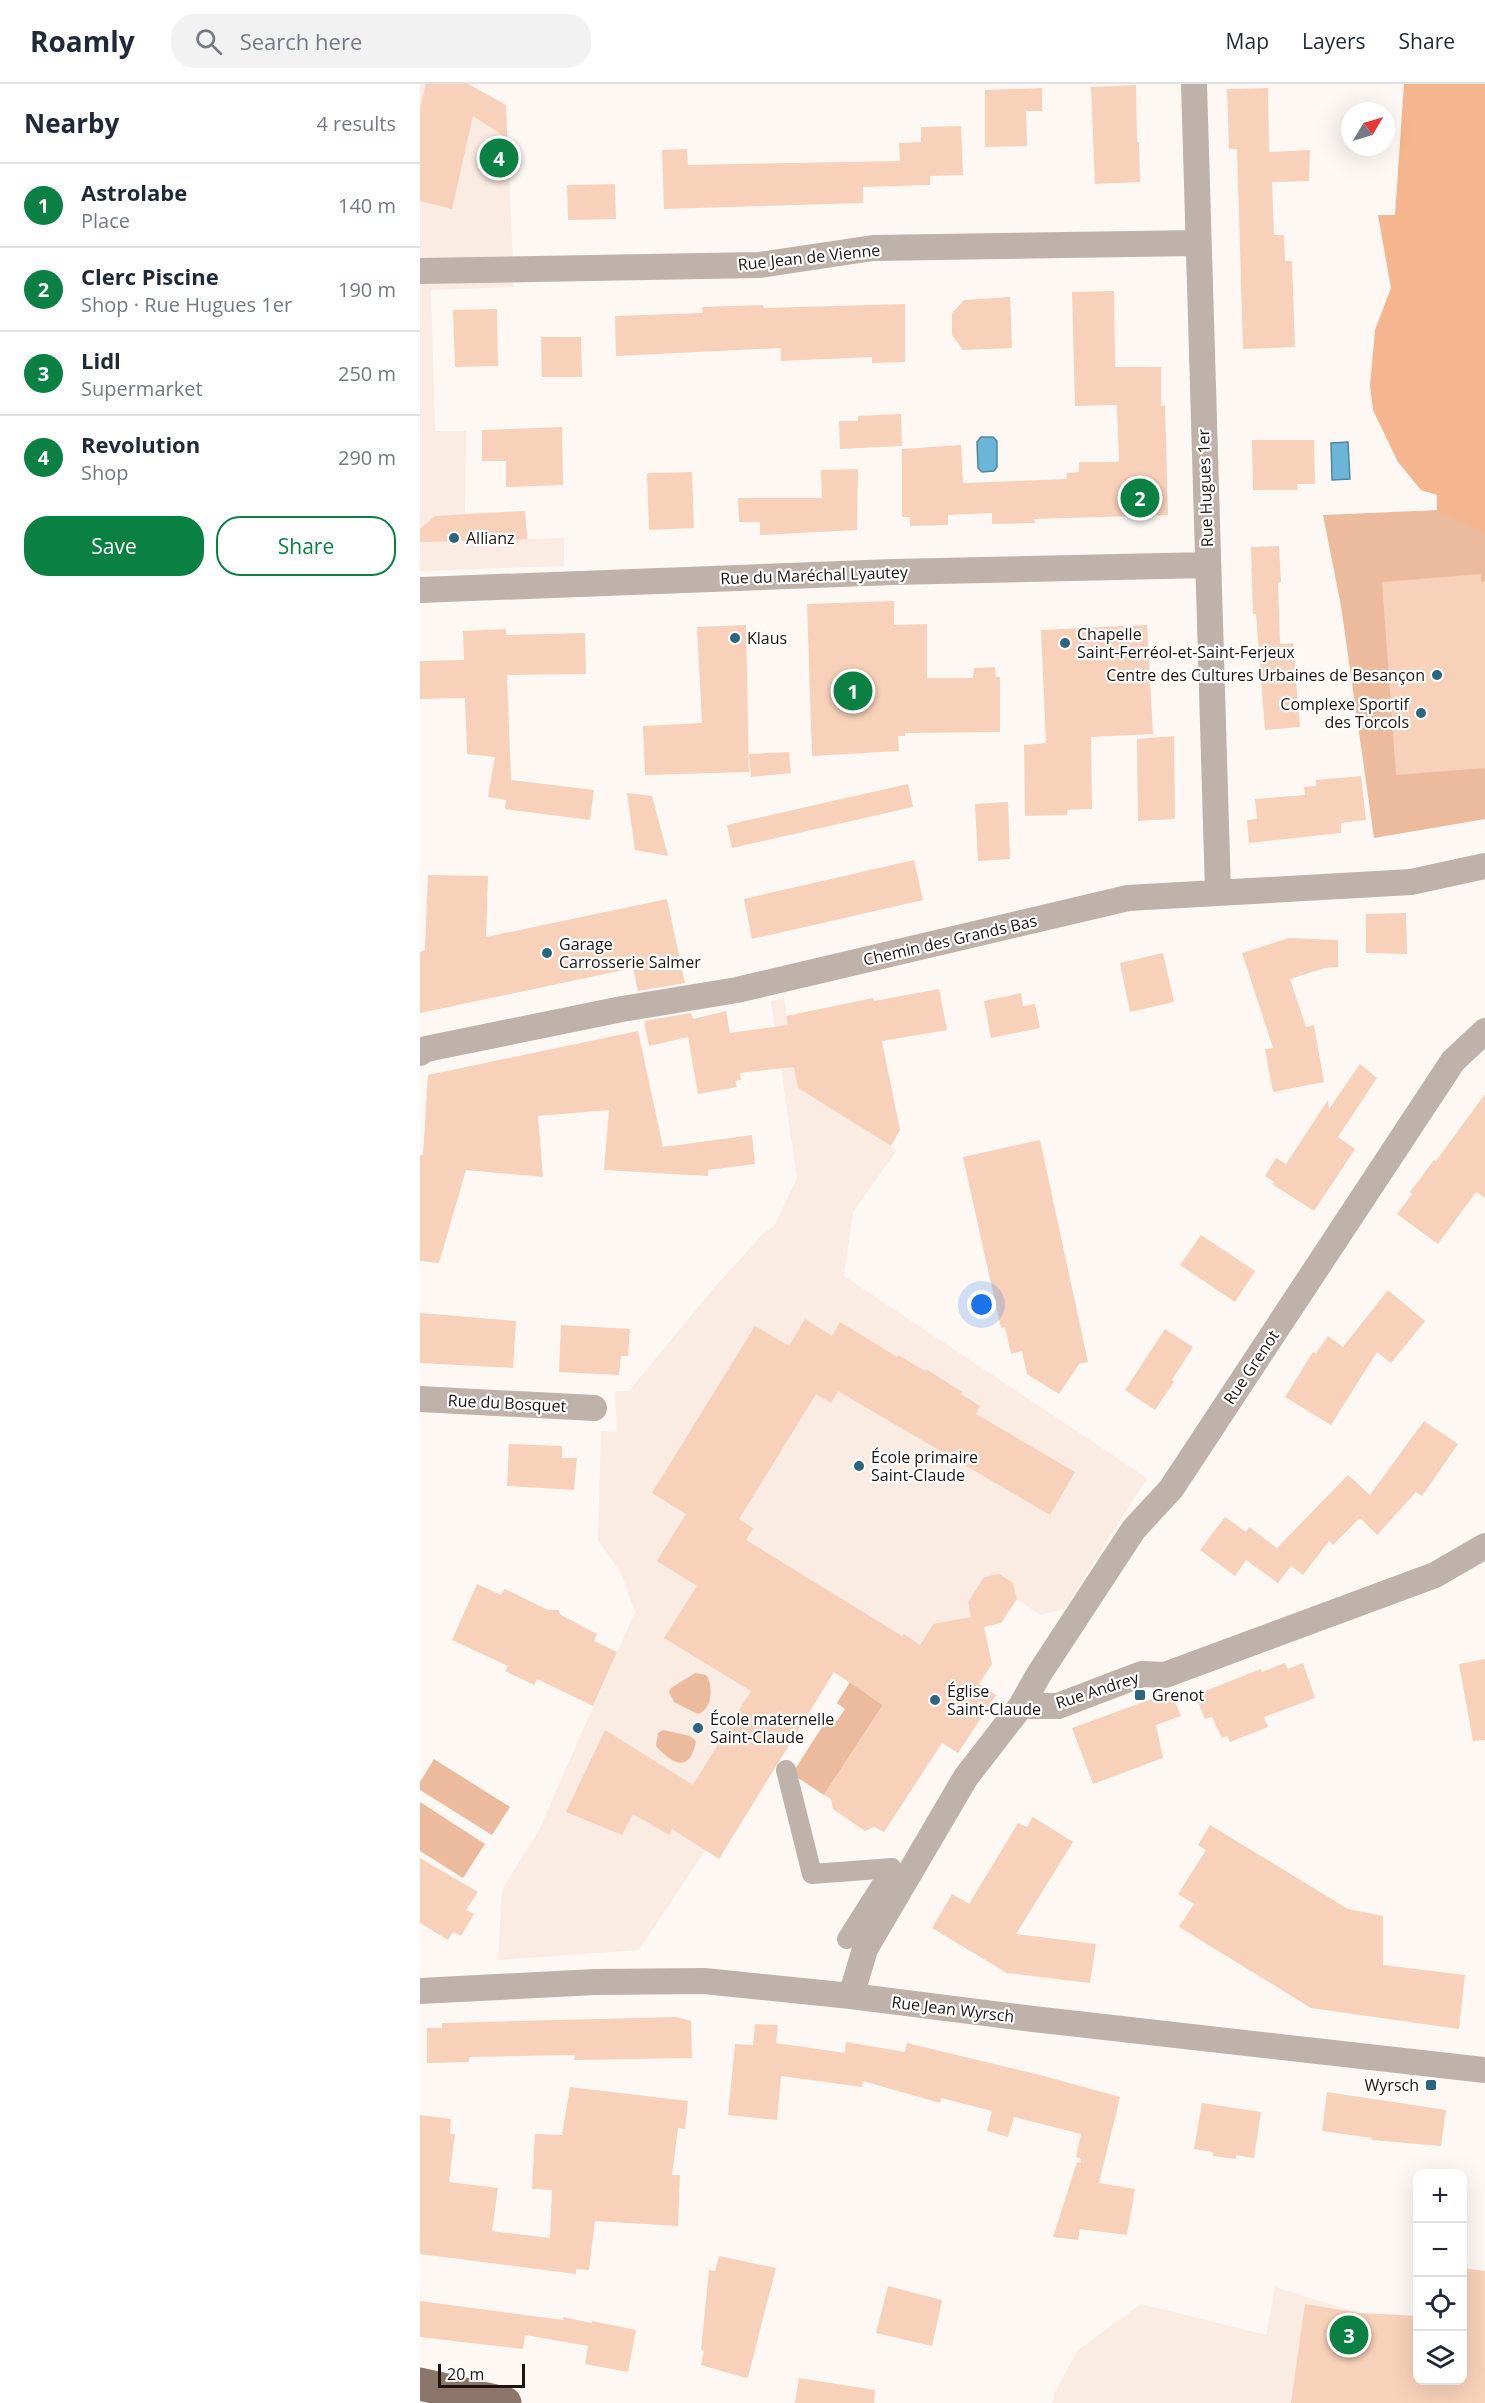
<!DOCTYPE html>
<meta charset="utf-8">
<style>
:root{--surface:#fff;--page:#f2f2f3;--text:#1f2937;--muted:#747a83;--line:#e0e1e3;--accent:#0b8043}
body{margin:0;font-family:"Open Sans",sans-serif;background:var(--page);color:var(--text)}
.controls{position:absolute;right:18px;bottom:18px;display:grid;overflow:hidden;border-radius:12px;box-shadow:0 6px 24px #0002}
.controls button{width:54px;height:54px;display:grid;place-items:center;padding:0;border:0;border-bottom:2px solid var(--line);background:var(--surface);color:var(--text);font:30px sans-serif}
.compass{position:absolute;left:921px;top:18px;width:54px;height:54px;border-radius:50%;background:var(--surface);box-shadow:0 6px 24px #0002;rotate:52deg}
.scale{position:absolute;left:18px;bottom:15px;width:87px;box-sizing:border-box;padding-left:6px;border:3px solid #1e140f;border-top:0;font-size:16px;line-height:21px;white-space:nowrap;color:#1e140f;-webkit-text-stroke:4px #fff;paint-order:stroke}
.you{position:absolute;left:562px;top:1221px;width:21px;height:21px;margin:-15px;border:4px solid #fff;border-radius:50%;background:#1a73e8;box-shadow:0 0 0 9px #1a73e833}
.badge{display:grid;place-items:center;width:39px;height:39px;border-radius:50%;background:var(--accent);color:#fff;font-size:20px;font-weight:700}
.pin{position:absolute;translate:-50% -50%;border:3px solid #fff;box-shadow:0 2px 6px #0006}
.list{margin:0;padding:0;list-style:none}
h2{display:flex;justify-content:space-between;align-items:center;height:78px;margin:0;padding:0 24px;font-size:26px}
h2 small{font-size:20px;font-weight:400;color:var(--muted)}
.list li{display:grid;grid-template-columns:39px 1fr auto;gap:18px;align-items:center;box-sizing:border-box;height:84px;padding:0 24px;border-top:2px solid var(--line)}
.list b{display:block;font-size:22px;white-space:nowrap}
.list p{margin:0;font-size:20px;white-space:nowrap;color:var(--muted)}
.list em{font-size:20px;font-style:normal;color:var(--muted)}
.actions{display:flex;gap:12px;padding:18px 24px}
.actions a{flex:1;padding:14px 0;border:2px solid var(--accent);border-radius:24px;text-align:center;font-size:21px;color:var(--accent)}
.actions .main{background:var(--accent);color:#fff}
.icon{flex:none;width:33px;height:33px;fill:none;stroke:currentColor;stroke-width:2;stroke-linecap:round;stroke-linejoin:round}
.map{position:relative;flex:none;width:1065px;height:2319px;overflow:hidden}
header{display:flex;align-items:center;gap:36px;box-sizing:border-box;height:84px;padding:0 30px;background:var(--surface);border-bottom:2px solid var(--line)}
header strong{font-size:28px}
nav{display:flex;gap:33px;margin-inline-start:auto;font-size:21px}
.search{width:420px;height:54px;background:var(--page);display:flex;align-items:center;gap:15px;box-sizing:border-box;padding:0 21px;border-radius:24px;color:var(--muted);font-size:22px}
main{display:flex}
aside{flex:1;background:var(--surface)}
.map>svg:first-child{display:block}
.built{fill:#faebe3}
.green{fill:#ecbb9e}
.forest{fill:#f5b58f}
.water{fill:#6ab5d8;stroke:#53859c;stroke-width:1.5}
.building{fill:#f8d1ba}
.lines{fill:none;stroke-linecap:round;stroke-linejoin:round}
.pedestrian{stroke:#beb2ab;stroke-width:20}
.minor{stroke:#beb2ab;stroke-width:26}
.primary{stroke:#8c766a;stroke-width:33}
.poi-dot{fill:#2c657f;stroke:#fff;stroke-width:2}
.labels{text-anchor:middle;stroke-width:4.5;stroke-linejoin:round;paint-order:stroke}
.street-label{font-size:16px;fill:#1e140f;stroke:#fff}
.poi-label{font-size:16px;fill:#1e140f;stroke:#fff;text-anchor:start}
</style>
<header>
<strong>Roamly</strong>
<div class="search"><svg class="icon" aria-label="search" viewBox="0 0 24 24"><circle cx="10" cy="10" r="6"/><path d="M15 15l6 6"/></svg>Search here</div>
<nav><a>Map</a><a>Layers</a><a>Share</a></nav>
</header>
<main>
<aside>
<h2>Nearby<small>4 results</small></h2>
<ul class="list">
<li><span class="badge">1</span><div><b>Astrolabe</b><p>Place</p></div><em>140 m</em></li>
<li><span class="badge">2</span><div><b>Clerc Piscine</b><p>Shop · Rue Hugues 1er</p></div><em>190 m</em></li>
<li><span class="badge">3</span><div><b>Lidl</b><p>Supermarket</p></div><em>250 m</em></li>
<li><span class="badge">4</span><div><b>Revolution</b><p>Shop</p></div><em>290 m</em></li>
</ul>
<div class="actions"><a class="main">Save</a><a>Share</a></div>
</aside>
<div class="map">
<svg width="1065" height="2319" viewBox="0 0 1065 2319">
<rect width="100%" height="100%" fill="#fef8f5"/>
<path class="built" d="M0,0H48L86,21L94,203L11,206L15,347H46L45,429L105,427L108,455L144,454V482L0,487Z
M364,914L378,1004L477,1066L433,1128L424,1192L727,1394L644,1525L620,1531L597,1515L593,1499L564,1493L548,1518L551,1531L555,1533L513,1540L500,1561L483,1551L445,1609L415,1586L290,1759L219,1866L78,1876L82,1806L119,1746L215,1528L201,1489L178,1456L181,1347L197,1348L195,1307H209L294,1204L343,1150L354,1142L377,1094L351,917Z
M855,2203L938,2229L981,2231L998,2296L1065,2319H632L634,2311L657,2267L721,2220L846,2251Z"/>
<path class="green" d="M1065,424V735L954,754L921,522L903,431Z
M275,1589L286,1591C294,1601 292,1626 278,1630L254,1618L249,1608L251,1604Z
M430,1598L463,1621L404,1711L372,1690L409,1632L417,1637L425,1625L417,1619Z
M243,1646L270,1652L276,1657C270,1689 253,1681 236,1662L238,1649Z
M14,1675L90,1723L72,1751L0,1706V1698Z
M0,1718L65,1760L43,1794L0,1767Z"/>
<path class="forest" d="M984,0H1065V448L1017,426V411L1001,406L978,378L953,326L950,302L955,246L971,204L958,131H975Z"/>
<path class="water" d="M561,353H573L577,357V383L574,387L562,388L558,384L557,358Z
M928,358L930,395L912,396L911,359Z"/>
<path class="building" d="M6,0H48L86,21L87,54L53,32L32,125L0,117V24Z
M716,1L717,58H719L720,98L675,100L671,3Z
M622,4V27H606L607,62L565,63V6Z
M848,4L849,68L890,66L889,97L852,98L854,151H864L865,177H872L875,263L823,265L817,65H809L807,5Z
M541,42L543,91L510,92V101L443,103V119L244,125L242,66L267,65L268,81L480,77L479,59L501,58V43Z
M195,100L196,135L148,136L147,101Z
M694,207L695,283H741V322L745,321L748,431L614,435L615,439L572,440V429L528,431V441L490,442V433H482V365L541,361L543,399L647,395V389L659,388V378H699L697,321L655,322L652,208Z
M590,213L592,264L543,266L532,251V229L544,216Z
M485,220V278L452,279V273L361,277V264L196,272L195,232L283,229L282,223L343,221L344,224Z
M77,225L78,282L35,283L33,226Z
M121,253H161L162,293H122Z
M481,330L482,362L420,365L419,337H438V332Z
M142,343L143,401L86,403V377H62V346Z
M832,356H894L895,400H877L878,406H833Z
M438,385L437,446L340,451V438H319L318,414H402L401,386Z
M272,388L274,444L229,446L227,389Z
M105,427L107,455L0,458V445L15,432Z
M859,462L861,498L858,499L860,560L873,559L880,643L845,646L836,530H833L831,463Z
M1061,490V498L1065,497V684L976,691L962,498Z
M474,517V541L507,540V594H553L554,584L575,583L576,593H580V648L485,649V652H478L479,667L392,672L387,520Z
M326,541L329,688L225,691L223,642L282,639L277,543Z
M727,541L733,650L671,653L672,725L647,726V731L605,732L604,661L626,659L621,546Z
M86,545V551L165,549L166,590L87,591L91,696L174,706L170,736L85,725L86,716L68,713L75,673L47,670L45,614L0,615V577L44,576L43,547Z
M754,652L755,735L718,737L717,655Z
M369,668L371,689L331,693L329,670Z
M941,692L946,736L921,739V749L829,759L827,736L837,735L835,715L885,711L884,703L896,702V696Z
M488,700L493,723L312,764L307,741Z
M207,709L232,712L248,772L215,766Z
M588,718L590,775L558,777L555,720Z
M494,776L503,816L332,855L324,815Z
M8,791L68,792L66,853L247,815L265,899L218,907L213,884L0,929V868L5,866Z
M986,829L987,870L946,869V830Z
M869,854L918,856V883L905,884L870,895L886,943L894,941L904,998L853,1008L845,965L853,964L822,869Z
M743,869L754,918L710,928L700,879Z
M519,905L527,946L462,957L480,1046L471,1062L378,1004L374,983L320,989L321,996L315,997L317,1003L278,1010L268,953L229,962L224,937L271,929L273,935L306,927L310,949L368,941L366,932L453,914L454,917Z
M601,909L603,922L615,920L620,944L571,954L564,917Z
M218,947L243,1063L332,1051L335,1080L288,1086V1092L184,1086L189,1026L118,1032L123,1093L46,1086L19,1179L0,1177V1071H3L8,991Z
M940,980L957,994L918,1053L935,1065L894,1127L852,1100L854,1098L845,1092L856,1074L866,1080L908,1016L909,1025Z
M1065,1010V1114L1056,1108L1018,1160L977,1130L992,1110L990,1108L1014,1076L1016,1077Z
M620,1056L668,1278L659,1280L639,1310L607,1290L602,1267L591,1270L585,1243L581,1244L543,1073Z
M781,1151L835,1187L815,1218L760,1181Z
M968,1206L1005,1237L971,1279L957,1268L911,1341L865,1313L893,1268L896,1269L908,1252L923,1263Z
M0,1229L96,1237L93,1284L0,1279Z
M385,1235L412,1252L420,1238L477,1273L478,1271L505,1287L506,1285L542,1308L541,1310L560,1322L556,1330L655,1388L630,1431L418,1307L411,1319L396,1310L319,1435L333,1444L326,1456L482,1552L484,1550L500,1561L513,1540L551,1533L548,1518L564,1493L579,1490L593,1499L597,1515L581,1539L564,1543L572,1580L559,1600L576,1611L538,1669L522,1659L464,1748L454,1743L445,1747L413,1725L411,1715L404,1711L463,1621L414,1588L299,1775L252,1745L249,1751L213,1730L202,1751L146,1728L185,1646L273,1701L331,1607L244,1554L277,1502L237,1477L266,1430L232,1409L335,1242L369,1262Z
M141,1241L210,1245L208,1272H201L199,1291L139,1288Z
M745,1245L773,1263L752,1296L754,1298L735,1326L705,1306Z
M1004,1337L1038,1360L1002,1412L996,1408L957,1451L940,1434L913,1461L909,1457L883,1491L871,1482L858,1499L826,1476L815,1492L780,1466L805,1433L826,1448L829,1443L857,1464L928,1391L950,1411Z
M89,1360L142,1362V1374H157L154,1406L87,1402Z
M57,1500L81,1511L85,1505L128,1526H138L141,1531L177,1550L174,1557L197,1568L173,1622L117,1595L114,1601L85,1587L88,1582L32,1556Z
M1065,1575V1656L1053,1657L1039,1580Z
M865,1579L868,1585L883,1579L895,1614L844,1633L848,1643L810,1658L807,1652L802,1654L792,1633L785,1635L775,1611L841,1585L842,1588Z
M751,1608L761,1632L736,1641L743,1674L673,1700L652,1644Z
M613,1733L653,1758L596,1850L676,1860L670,1899L587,1889L512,1844L532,1810L549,1820L598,1739L607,1743Z
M790,1741L928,1825L963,1832V1881L1045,1891L1039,1945L891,1924L759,1843L774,1820L758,1810L786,1766L778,1761Z
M0,1774L58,1808L46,1826L54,1830L41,1852L33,1848L28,1856L0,1839Z
M257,1933L271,1937L272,1974L154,1976L155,1971L49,1973V1978L7,1979V1944H22V1939Z
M335,1940L358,1941L356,1959L425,1969L426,1958L485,1968L487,1959L624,1992L700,2013L679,2099L715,2105L707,2151L660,2145L658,2156L633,2153L657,2078L661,2079V2075L656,2073L661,2050L594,2033L588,2053L567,2047L572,2027L521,2014L520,2019L443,1997L442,2003L361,1992L357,2036L308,2031L315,1960L333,1961Z
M150,2003L268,2017L265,2045L258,2044L252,2091H260L258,2142L175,2137L169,2186L156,2185V2190L0,2170V2031L31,2035L30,2050H35L29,2098L78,2104L72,2147L130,2154L132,2106L112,2105L115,2050L142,2051Z
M907,2008L1026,2026L1021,2062L952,2056V2054L902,2047Z
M782,2019L841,2028L834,2074L816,2071V2075L793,2072V2068L774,2065Z
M299,2172L356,2184L328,2293L326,2294L281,2281L284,2267L281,2266L289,2186L295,2187Z
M1042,2184L1065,2187V2319H871L885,2220L939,2229L998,2232V2296H1042Z
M468,2202L522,2216L512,2262L456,2249Z
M0,2217L143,2236V2233L172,2239V2237L216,2246L208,2288L165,2280L168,2262L105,2251L103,2265L0,2253Z
M379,2294L455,2306L454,2319H375Z"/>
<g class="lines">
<path class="pedestrian" d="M366,1686L392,1790L472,1784L427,1855"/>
<path class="minor" d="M774,0L798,808
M0,187L339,181L453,164L778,159
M0,506L473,488L788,481
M0,969L6,965L202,925L317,906L708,814L991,798L1065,782
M0,1315L174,1324
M601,1622H638L722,1590L745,1591L1015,1491L1065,1462
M0,1907L175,1898L284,1897L431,1912L613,1935L1065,1986
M431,1912L445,1865L546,1693L601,1622L619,1590L714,1445L751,1405L1033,977L1065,947"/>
<path class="primary" d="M0,2300L85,2319"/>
</g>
<g class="poi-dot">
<circle cx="34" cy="454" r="6"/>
<circle cx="315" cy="554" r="6"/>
<circle cx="645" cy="559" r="6"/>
<circle cx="1017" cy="591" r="6"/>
<circle cx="1001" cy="629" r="6"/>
<circle cx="127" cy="869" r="6"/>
<circle cx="439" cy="1382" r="6"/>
<rect x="714" y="1605" width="12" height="12" rx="3"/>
<circle cx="515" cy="1616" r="6"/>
<circle cx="278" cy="1644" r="6"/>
<rect x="1005" y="1995" width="12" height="12" rx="3"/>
</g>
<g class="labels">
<g class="street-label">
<text transform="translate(389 173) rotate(-6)" y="6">Rue Jean de Vienne</text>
<text transform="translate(785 404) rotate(-92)" y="6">Rue Hugues 1er</text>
<text transform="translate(394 491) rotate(-2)" y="6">Rue du Maréchal Lyautey</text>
<text transform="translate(530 856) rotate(-13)" y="6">Chemin des Grands Bas</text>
<text transform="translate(831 1283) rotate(-56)" y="6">Rue Grenot</text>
<text transform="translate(87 1319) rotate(3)" y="6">Rue du Bosquet</text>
<text transform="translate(677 1606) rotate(-18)" y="6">Rue Andrey</text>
<text transform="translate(533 1925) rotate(7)" y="6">Rue Jean Wyrsch</text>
</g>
<g class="poi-label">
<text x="46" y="460">Allianz</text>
<text x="657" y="556">Chapelle<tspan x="657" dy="18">Saint-Ferréol-et-Saint-Ferjeux</tspan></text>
<text x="327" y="560">Klaus</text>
<text x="1005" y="597" text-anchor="end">Centre des Cultures Urbaines de Besançon</text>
<text x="989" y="626" text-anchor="end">Complexe Sportif<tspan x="989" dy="18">des Torcols</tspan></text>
<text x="139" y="866">Garage<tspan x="139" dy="18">Carrosserie Salmer</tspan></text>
<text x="451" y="1379">École primaire<tspan x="451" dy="18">Saint-Claude</tspan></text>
<text x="527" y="1613">Église<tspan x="527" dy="18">Saint-Claude</tspan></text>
<text x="732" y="1617">Grenot</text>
<text x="290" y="1641">École maternelle<tspan x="290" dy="18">Saint-Claude</tspan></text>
<text x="999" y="2007" text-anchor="end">Wyrsch</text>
</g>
</g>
</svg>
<div class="controls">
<button>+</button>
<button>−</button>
<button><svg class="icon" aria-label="locate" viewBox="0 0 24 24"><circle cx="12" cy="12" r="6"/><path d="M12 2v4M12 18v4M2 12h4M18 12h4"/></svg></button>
<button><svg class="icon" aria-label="layers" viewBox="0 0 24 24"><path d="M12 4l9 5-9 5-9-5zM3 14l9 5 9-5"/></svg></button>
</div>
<svg class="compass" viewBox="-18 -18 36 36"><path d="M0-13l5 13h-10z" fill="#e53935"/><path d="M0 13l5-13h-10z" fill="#747a83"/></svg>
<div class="scale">20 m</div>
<div class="you"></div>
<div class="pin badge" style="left:433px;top:607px">1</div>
<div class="pin badge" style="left:720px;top:414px">2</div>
<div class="pin badge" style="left:929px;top:2251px">3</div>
<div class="pin badge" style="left:79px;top:74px">4</div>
</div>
</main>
